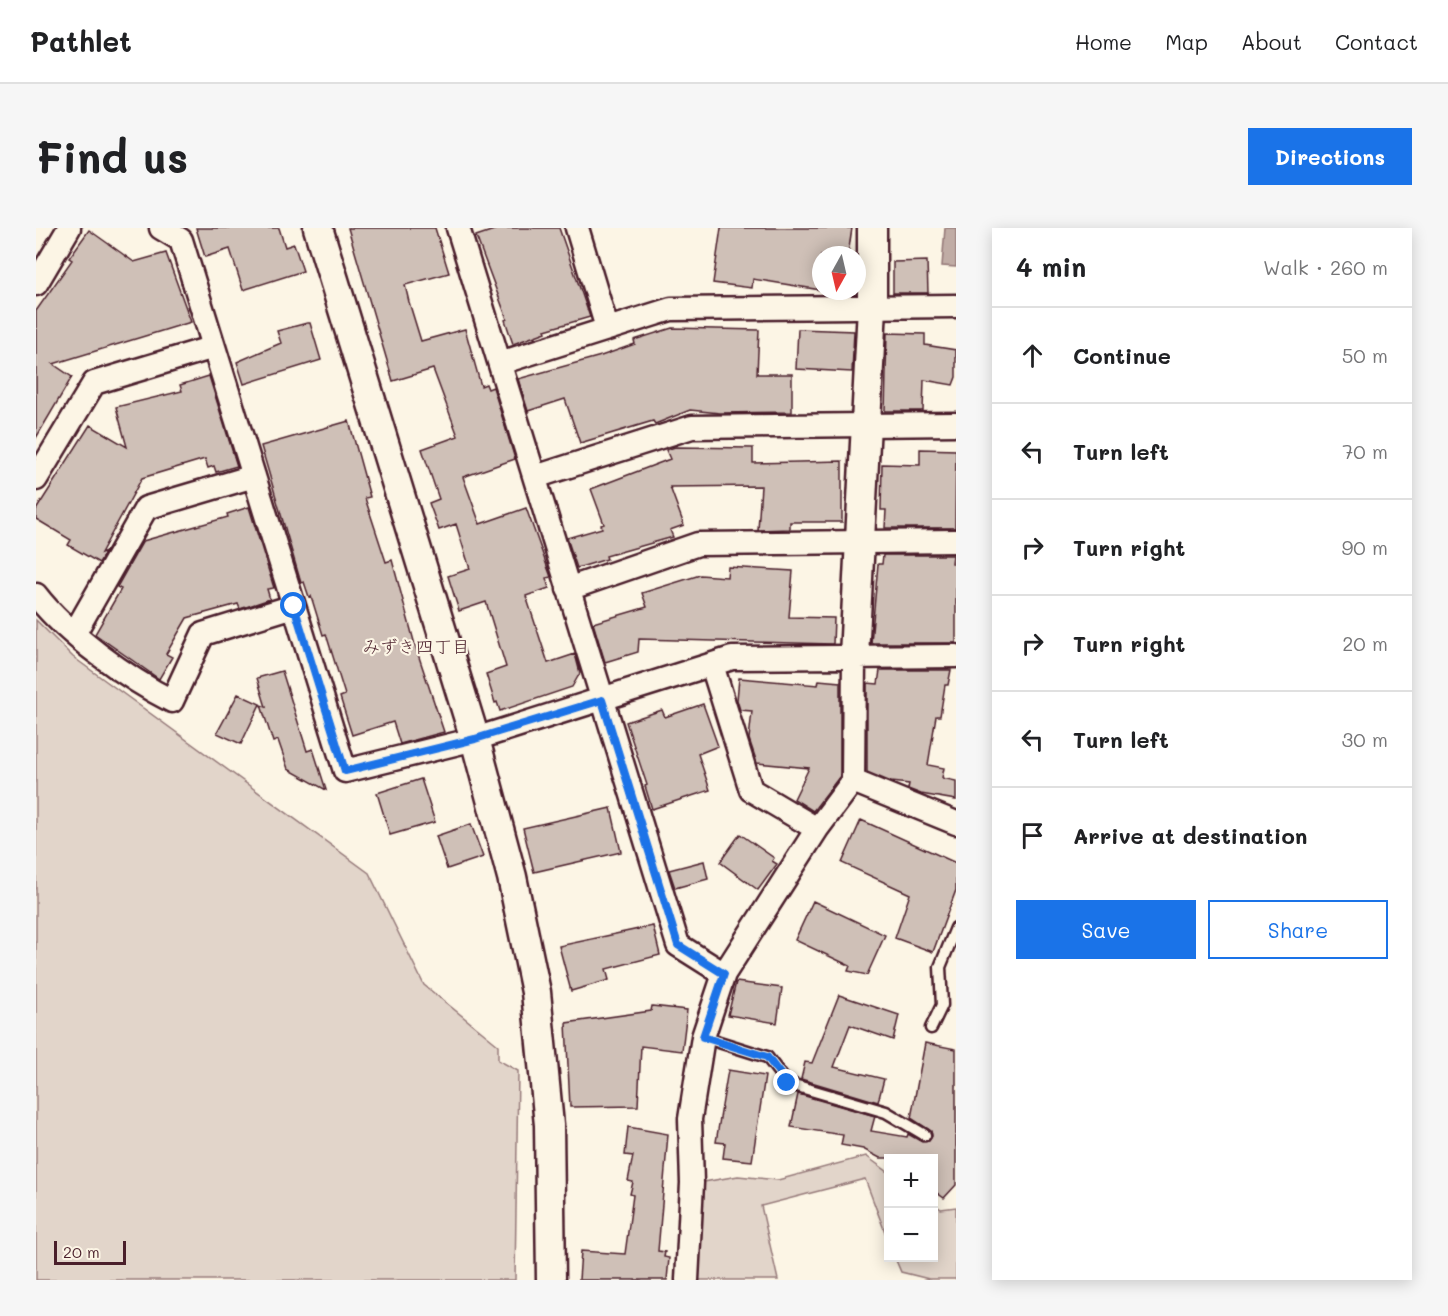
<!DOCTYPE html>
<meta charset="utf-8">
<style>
:root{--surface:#fff;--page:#f6f6f6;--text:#202124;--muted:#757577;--line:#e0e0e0;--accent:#1a73e8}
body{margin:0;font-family:Mali,"Klee One",sans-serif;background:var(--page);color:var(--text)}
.controls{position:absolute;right:18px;bottom:18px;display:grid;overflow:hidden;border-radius:0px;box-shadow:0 3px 15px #0003}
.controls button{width:54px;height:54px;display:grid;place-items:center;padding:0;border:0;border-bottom:2px solid var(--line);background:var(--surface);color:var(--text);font:30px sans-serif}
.compass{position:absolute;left:776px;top:18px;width:54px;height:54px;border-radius:50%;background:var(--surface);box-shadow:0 3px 15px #0003;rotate:188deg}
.scale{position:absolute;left:18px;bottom:15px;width:72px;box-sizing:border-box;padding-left:6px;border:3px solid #4a1f2b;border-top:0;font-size:16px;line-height:21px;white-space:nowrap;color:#4a1f2b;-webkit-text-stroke:4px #fcf5e5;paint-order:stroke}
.stop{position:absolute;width:18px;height:18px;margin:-14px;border:4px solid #1a73e8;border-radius:50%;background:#fff}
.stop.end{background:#1a73e8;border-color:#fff;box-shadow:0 2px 6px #0008}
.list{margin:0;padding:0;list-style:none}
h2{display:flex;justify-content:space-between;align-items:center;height:78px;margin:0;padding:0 24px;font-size:26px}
h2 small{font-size:20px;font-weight:400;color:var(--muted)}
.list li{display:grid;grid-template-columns:39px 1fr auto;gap:18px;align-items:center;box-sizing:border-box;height:96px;padding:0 24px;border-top:2px solid var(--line)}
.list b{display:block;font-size:22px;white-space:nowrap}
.list em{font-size:20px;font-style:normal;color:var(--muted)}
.actions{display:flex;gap:12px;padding:18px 24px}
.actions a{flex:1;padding:14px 0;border:2px solid var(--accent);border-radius:0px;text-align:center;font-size:21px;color:var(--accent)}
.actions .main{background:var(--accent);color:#fff}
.icon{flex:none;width:33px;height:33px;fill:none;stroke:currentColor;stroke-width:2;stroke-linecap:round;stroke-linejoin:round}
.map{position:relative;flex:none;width:920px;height:1052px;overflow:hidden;border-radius:0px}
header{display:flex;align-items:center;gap:36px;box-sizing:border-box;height:84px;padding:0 30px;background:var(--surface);border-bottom:2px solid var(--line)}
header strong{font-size:28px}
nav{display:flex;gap:33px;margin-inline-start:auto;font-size:21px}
.intro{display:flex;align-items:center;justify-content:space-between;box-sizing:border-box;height:144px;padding:0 36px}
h1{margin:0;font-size:42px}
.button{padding:15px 27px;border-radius:0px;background:var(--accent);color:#fff;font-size:21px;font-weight:700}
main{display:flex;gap:36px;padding:0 36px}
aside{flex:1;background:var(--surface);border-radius:0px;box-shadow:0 3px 15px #0003}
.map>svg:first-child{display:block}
.green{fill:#e2d5ca;stroke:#967a7a;stroke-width:1.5}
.water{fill:#c0aca5;stroke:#917474;stroke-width:1.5}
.building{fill:#cfc0b7;stroke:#4a1f2b;stroke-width:1.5}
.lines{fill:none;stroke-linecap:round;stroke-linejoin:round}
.service-casing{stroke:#4a1f2b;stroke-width:15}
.minor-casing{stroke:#4a1f2b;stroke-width:27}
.tertiary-casing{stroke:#4a1f2b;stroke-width:33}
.service{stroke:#fcf5e5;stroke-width:10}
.minor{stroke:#fcf5e5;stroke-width:22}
.tertiary{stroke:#fcf5e5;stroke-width:28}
.route{stroke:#1a73e8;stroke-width:8}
.labels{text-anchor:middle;stroke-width:4.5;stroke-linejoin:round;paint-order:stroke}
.neighbourhood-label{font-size:18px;fill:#4a1f2b;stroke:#fcf5e5}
</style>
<header>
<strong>Pathlet</strong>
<nav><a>Home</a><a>Map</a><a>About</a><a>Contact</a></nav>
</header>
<div class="intro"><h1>Find us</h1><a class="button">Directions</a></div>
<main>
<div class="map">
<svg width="920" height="1052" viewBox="0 0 920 1052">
<rect width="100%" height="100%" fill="#fcf5e5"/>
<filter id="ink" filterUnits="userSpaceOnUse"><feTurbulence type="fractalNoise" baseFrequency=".0167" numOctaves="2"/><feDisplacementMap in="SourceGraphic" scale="12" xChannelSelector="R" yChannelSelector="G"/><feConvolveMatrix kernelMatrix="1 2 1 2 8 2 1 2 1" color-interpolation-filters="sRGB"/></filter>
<g filter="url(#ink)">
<path class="green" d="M0,392L37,429L333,645L388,757L462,817V832L482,843L479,1052H0Z
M830,928L852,944V1012L829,951L725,978L742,1052H659L668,954L702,948L742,952Z
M898,976L905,981L920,979V1051H893L865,1044L859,1030H898Z"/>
<path class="water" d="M909,0H920V39L906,38Z"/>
<path class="building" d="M160,0H243L249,19L258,16L267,43L207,62L194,21L169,29Z
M312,0H399L413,45L369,57L373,74L385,113L429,101L445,158L450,156L452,161L457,159L479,231L427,249L444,296L490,280L515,349L510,350L513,360L490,368L512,435L539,426L544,445L536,459L464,483L461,474L459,475L450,446L470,439L450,374L423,383L412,348L434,341L420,296L403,302L393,275L403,271L386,221L422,208L397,141L357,153Z
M464,0H523L554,89L509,102L510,104L477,116L469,92L471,91L440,8Z
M685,0H816L812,27H785V62L717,51L716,60L677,55Z
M53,2L98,34L130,25L155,94L17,136L36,149L0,210V83L36,32L33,30Z
M891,33L892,65H857V34Z
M271,95H274L285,132L208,156L201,134L245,115L241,103Z
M636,100L723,102L721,146H756V184L684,185L654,182L619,196L617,193L544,215L529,171L492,183L482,151L565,128L599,116L598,112Z
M762,101L818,103L816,144L760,141Z
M851,105L889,106V117L920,122V149L917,157L888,152L887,183H849Z
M173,148L201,238L180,244L178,238L172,240L169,231L106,250L65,325L70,323L63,335L32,317L35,312L0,291V282L54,197L91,219L80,179L146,163L144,157Z
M313,193L334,269L329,270L350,334L356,332L379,417L408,504L364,516L357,494L316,507L304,469L309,467L290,406L287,407L275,368L273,369L268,354L265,355L225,218Z
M639,219L717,220V235L806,233V294H754V301L722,302L725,258L634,259L648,297L634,302L637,309L570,328L571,331L541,340L531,310L566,300L565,297L568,296L555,261L634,231L630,222Z
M884,221L920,222L919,300H849L850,282H845L846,236L884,237Z
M213,279L238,360L231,361L234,371L204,381L202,376L151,390L130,426L136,429L123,451L59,406L85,361L81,359L107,313L192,289L191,286Z
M847,327H917L916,335L920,336V415H835L842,336H846Z
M692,339L757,343L753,389L798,390L797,416L603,411L602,424L569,434L557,395L611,379L606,365L664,347L691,349Z
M844,442H915L912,457H909L904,488H900L892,537L908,540L906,550L920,553V572L885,566L872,561L873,556L855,554L831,544V455L842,456Z
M246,443L271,523L277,521L290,562L252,541L242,512L237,514L225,477L230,479L221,450Z
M703,450L782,457L783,452L804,454V548L777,583L758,571L773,540L721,535L713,511L716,483L704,482L701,472Z
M202,466L224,476L205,516L181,505Z
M667,476L682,518L662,526L674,562L616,581L609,558L611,557L590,494L626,482L629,489Z
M385,551L399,594L354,607L341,565Z
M575,580L585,624L498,644L487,600Z
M825,592L920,635V662L897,724L859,710L874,666L806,635Z
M435,596L447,629L411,641L400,608Z
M704,606L738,630L736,633L741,636L722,662L684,634Z
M668,633L672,651L639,660L633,642Z
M777,673L849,707L831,747L812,743L814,738L759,712Z
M617,698L624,727L570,741L573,752L535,763L523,718Z
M700,754L746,760L741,795L692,787Z
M803,767L863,787L857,812L814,797L798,839L848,851L842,874L765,851L769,834L776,835Z
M616,778L651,782L646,823L605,818L602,878L534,879L530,795L615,783Z
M889,815L920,821V957L908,970L897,962V930H844L827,921L805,917L807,907L755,899L762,866L839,888L835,903L871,909L872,906L886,914L893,913L896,908L895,903L875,890Z
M692,842L729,848L716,933L687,930L689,915L680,914Z
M592,899L632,906L622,1023L629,1024L628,1029L633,1030L631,1052H543L545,1023L589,1026L597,967L594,966L597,954L592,953L597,928L589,927Z"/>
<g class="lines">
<defs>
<path id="service" d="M895,800L906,777L904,739L920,700
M667,809L731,829L751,855L850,884L889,907"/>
<path id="minor" d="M125,0L145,12L309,543L439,511L696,430L920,428
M422,0L642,717L688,746
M541,0L571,100
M0,56L33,0
M464,135L635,81L920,78
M499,249L656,199L920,196
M0,251L58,155L178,119
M532,361L662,316L920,313
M0,367C30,406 92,451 136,473L167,406L258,378
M38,406L110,280L218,248
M676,437L715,562L781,601
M817,553L920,595
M651,1052L656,955L654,891L667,809L688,746L781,601L817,553L818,428"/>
<path id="tertiary" d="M282,0L439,511L476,649L500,764L513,897L515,1052
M818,428L836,79V0"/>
</defs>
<use href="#service" class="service-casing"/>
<use href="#minor" class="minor-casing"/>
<use href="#tertiary" class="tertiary-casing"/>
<use href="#service" class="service"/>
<use href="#minor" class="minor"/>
<use href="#tertiary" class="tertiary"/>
</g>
</g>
<g class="lines" filter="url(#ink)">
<path class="route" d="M258,378L309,543L439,511L566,472L642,717L688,746L667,809L731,829L751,855"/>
</g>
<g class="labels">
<g class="neighbourhood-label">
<text x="380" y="425">みずき四丁目</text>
</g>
</g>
</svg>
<div class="controls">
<button>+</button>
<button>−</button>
</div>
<svg class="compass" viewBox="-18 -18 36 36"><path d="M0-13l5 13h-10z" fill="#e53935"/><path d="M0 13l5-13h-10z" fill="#757577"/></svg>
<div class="scale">20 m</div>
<div class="stop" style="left:258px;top:378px"></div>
<div class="stop end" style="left:751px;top:855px"></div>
</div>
<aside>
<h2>4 min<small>Walk · 260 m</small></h2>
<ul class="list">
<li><svg class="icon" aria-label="ahead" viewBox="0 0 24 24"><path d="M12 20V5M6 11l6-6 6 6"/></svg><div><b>Continue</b></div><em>50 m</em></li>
<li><svg class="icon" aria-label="left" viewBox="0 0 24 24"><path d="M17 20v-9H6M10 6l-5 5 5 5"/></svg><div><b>Turn left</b></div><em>70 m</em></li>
<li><svg class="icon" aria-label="right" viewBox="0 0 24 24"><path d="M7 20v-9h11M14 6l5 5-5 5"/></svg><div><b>Turn right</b></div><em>90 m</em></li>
<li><svg class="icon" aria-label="right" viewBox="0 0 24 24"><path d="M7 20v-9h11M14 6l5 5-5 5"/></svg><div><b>Turn right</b></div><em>20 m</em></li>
<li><svg class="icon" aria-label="left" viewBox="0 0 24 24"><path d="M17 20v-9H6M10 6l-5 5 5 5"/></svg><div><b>Turn left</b></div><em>30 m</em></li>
<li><svg class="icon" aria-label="arrive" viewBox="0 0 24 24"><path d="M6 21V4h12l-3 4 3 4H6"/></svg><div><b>Arrive at destination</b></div></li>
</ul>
<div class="actions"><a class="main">Save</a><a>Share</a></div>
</aside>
</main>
